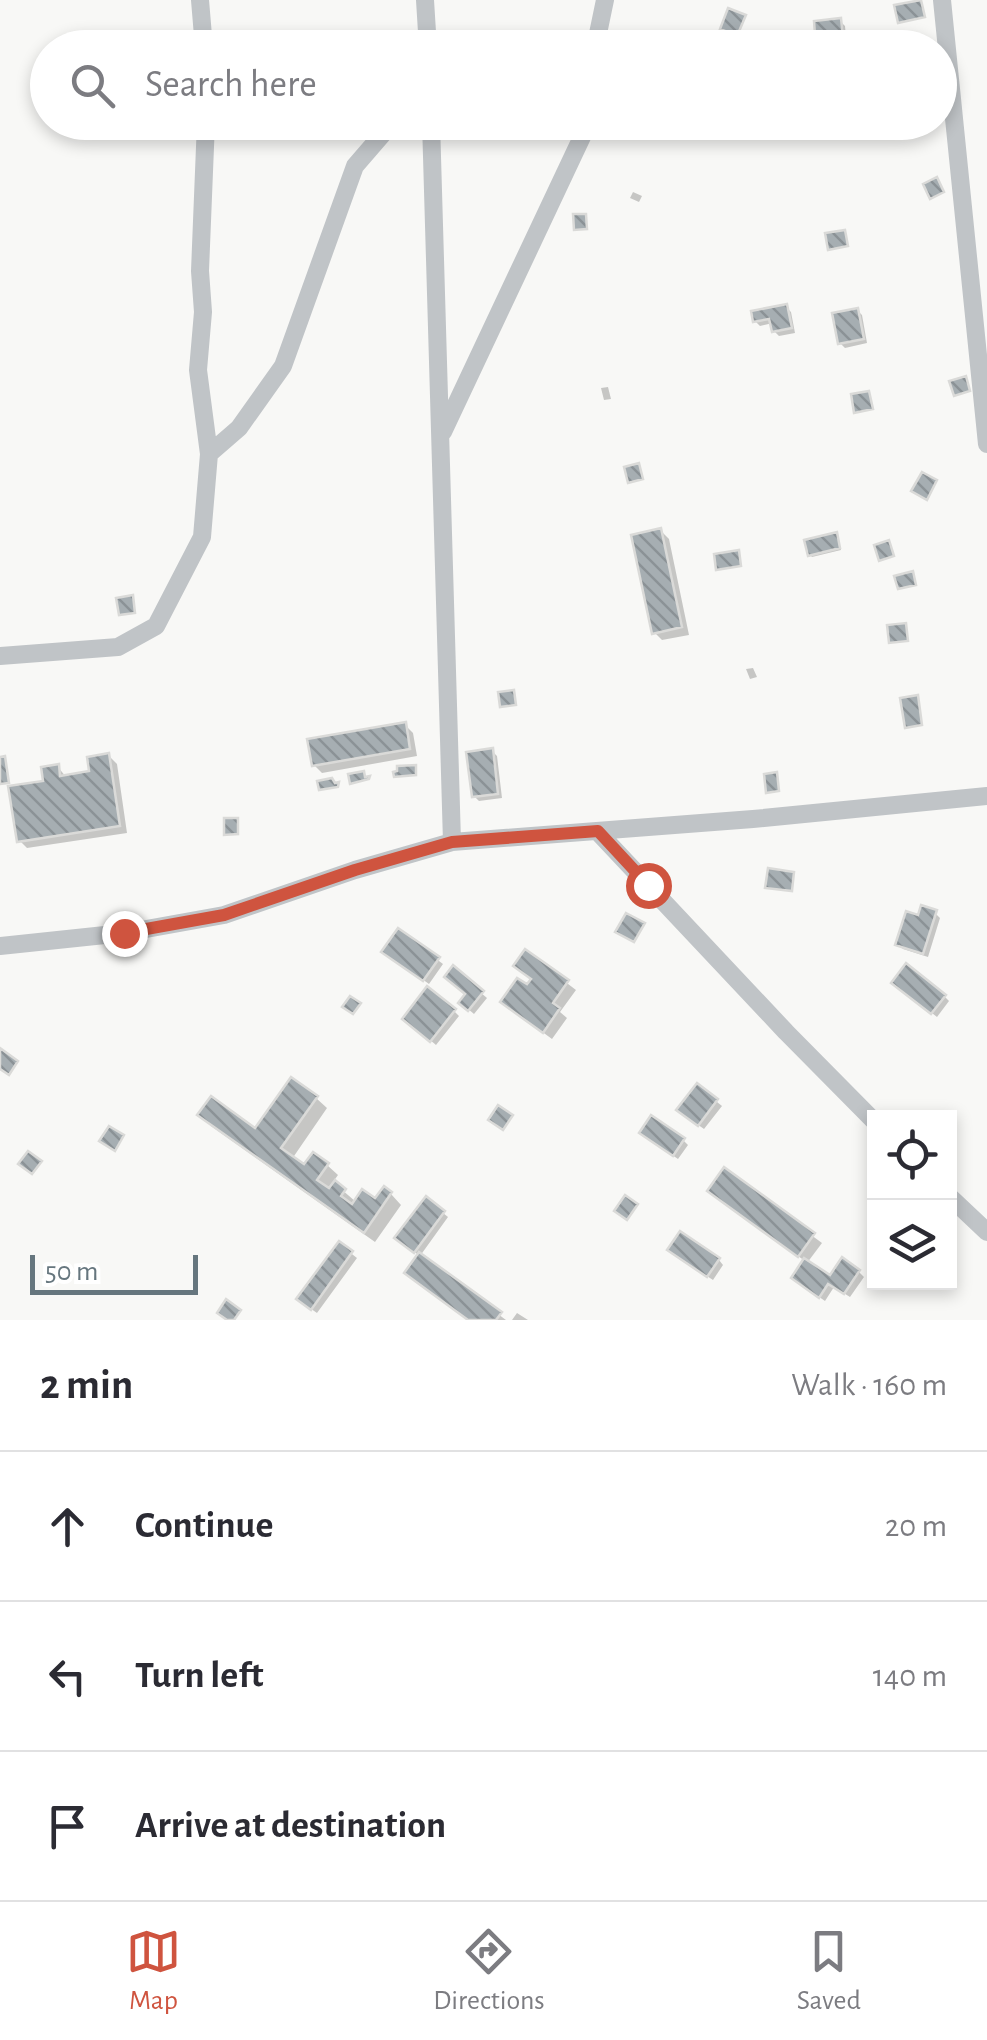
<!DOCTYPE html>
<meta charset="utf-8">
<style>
:root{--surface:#fff;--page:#f2f2f3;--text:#2b2b33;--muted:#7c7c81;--line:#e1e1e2;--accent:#cf543f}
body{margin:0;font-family:"Alegreya Sans",sans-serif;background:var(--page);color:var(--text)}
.controls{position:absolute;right:30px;bottom:30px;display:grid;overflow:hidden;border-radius:0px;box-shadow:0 5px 15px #0003}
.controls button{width:90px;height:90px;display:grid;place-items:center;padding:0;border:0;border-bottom:2px solid var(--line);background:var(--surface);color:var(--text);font:50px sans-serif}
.scale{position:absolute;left:30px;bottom:25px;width:168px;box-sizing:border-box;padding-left:10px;border:5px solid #66767e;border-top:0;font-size:28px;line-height:35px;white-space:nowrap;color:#66767e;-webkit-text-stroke:8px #fff;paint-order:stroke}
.stop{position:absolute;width:30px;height:30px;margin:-22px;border:8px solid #cf543f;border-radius:50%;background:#fff}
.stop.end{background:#cf543f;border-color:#fff;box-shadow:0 2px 10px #0008}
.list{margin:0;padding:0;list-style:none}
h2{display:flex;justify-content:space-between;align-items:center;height:130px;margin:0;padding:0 40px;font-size:42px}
h2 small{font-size:32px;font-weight:400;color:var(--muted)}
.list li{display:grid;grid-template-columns:65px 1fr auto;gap:30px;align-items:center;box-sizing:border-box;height:150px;padding:0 40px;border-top:2px solid var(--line)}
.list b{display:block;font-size:38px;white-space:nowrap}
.list em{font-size:32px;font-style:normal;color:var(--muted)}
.icon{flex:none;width:55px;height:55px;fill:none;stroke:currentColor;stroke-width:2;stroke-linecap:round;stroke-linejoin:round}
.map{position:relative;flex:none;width:987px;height:1320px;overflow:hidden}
.search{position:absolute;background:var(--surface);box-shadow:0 5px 15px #0003;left:30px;right:30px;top:30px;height:110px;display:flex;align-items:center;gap:25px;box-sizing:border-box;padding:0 35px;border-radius:55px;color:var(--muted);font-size:38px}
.sheet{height:580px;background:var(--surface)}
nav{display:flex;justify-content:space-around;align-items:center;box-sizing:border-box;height:140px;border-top:2px solid var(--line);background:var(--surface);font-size:28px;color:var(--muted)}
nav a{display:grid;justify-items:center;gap:5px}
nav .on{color:var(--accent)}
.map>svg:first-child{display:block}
.shadow{fill:#0003}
.building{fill:url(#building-back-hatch);stroke:#dadad8;stroke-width:2.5}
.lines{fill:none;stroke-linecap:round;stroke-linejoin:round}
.minor{stroke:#c0c4c7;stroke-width:18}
.route{stroke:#cf543f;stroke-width:12}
</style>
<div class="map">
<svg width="987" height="1320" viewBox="0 0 987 1320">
<defs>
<pattern id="building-back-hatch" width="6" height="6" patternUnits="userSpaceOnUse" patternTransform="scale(2.5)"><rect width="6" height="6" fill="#a6aeb2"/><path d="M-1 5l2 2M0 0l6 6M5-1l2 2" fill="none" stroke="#8b9296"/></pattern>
</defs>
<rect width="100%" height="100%" fill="#f8f8f6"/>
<path class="shadow" d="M840,21L845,26L847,48H819Z
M633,192L642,196L639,202L630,198Z
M786,307L791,312L795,333L779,336L774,331L773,323L760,326L755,321Z
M857,310L862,315L867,343L845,348L840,343Z
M608,387L611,399L604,400L601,388Z
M661,531L669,539L689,635L662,640L654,632Z
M838,537L841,550L812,557L810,555Z
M753,668L757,677L750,679L746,669Z
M405,725L413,733L417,756L322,773L314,765Z
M492,751L497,756L502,798L479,801L474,796Z
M109,756L117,764L127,833L27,848L19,840L46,783L58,767L66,777L92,773Z
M935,913L940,918L928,957L903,949L898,944L919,918Z
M399,931L443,964L429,984L390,956Z
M526,952L576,990L560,1012L567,1018L552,1039L511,1009L533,980Z
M453,969L487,998L474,1014L461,1003L468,995Z
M899,987L945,997L949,1001L937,1017Z
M454,1011L459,1016L436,1045L410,1023Z
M697,1086L722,1106L704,1129L684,1115Z
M316,1098L327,1108L292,1159L305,1168L327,1165L338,1175L333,1182L356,1202H376L384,1190L391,1194L401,1205L375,1242L211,1126L201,1115L256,1131Z
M647,1138L683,1140L688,1145L678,1159Z
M724,1171L822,1243L807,1263L830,1279L859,1272L864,1277L850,1297L834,1287L825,1301L799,1283L805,1261L718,1199Z
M443,1213L448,1217L420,1256L506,1320H469L420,1256L402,1243Z
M339,1244L357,1258L317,1313L304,1304Z
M675,1255L719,1260L723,1265L713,1280Z
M517,1313L528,1320H512Z"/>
<path class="building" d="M921,0L925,17L898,23L894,5Z
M728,8L746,15L737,36L720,29Z
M841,18L844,48H816L814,21Z
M816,122H829L831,130L815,135L811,124Z
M937,177L944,192L930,199L923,184Z
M573,214H586L587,229L574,230Z
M845,230L848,246L828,250L825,233Z
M787,304L792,328L772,332L769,319L753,322L751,311Z
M858,308L864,339L838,344L832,313Z
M966,376L970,391L954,396L949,381Z
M869,391L873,409L854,413L851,394Z
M639,463L643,479L628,483L624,467Z
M922,472L937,480L927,500L911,491Z
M661,528L682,627L652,634L631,535Z
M837,532L840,548L808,556L804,540Z
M889,540L894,556L879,561L874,545Z
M739,550L741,566L716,570L714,554Z
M913,571L916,585L898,589L894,576Z
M133,595L135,613L119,615L116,598Z
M906,623L908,641L889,643L887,625Z
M514,690L516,705L500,707L498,692Z
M918,695L922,725L905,728L900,698Z
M406,722L410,749L312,766L307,739Z
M493,748L498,794L472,797L466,752Z
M109,753L120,826L17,842L8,786L43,781L41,767L59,764L60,776L89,771L87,757Z
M5,756L9,783L0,784V757Z
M416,765V775L394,777L393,772L397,771V766Z
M364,771L365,777L370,776L369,779L350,784L348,774Z
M777,772L779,791L766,793L764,774Z
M332,778L335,783L339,782L338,787L319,790L317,781Z
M224,818H238V834L224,835Z
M768,868L794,872L792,891L765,888Z
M921,905L937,910L923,954L895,945L906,911L918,915Z
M626,913L645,923L634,942L615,932Z
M398,928L440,957L423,981L381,952Z
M525,949L569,980L553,1003L560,1008L543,1033L500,1002L517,978L527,984L531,979L513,966Z
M906,963L946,995L931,1014L891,983Z
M453,965L484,991L468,1011L458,1003L465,994L444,977Z
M427,986L456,1009L430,1042L402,1019Z
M350,996L361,1003L353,1014L342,1007Z
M0,1048L18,1061L9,1075L0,1069Z
M291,1077L318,1096L281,1148L304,1164L313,1152L329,1163L317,1180L329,1188L335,1180L346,1189L341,1196L352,1204L362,1189L375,1198L384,1186L392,1192L364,1233L197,1115L211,1096L255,1128Z
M697,1083L718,1099L698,1126L676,1110Z
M498,1105L513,1115L503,1130L488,1120Z
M651,1115L685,1138L673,1156L639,1133Z
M109,1126L124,1135L115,1151L99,1141Z
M28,1151L42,1161L32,1174L18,1164Z
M724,1167L815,1233L798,1257L707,1191Z
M625,1195L638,1204L627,1220L614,1211Z
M426,1196L445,1211L414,1253L394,1238Z
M680,1231L720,1258L707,1277L667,1250Z
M339,1241L353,1251L311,1310L296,1299Z
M419,1252L502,1312L496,1320H468L404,1273Z
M842,1257L860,1270L844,1294L828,1284L819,1298L791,1278L804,1258L830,1275Z
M226,1299L241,1310L234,1320H227L217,1313Z"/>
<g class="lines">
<path class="minor" d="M200,0L204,48
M425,0L428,48
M942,0L987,444
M595,48L605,0
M206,122L200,271L203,312L198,370L209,454
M431,122L452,842
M443,432L589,122
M0,656L118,647L156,626L202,537L209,454L239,428L283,366L355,166L393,122
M597,831L786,1032L874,1121
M0,946L124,933L224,915L355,870L452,842L753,819L987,796
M950,1197L987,1232"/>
</g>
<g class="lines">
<path class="route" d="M124,933L224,915L355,870L452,842L598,831L648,885"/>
</g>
</svg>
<div class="controls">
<button><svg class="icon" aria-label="locate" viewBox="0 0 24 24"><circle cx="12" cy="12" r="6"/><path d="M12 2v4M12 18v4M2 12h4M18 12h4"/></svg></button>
<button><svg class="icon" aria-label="layers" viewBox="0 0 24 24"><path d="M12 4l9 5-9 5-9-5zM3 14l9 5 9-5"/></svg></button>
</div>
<div class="scale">50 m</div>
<div class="stop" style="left:648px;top:885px"></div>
<div class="stop end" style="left:124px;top:933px"></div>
<div class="search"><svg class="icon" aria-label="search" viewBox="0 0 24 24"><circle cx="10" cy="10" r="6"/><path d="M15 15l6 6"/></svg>Search here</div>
</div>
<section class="sheet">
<h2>2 min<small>Walk · 160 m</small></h2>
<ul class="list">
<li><svg class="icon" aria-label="ahead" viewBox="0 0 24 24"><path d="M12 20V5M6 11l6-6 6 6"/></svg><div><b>Continue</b></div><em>20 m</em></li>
<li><svg class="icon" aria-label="left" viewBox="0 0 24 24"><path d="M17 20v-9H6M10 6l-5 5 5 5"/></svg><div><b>Turn left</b></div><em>140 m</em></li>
<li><svg class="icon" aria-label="arrive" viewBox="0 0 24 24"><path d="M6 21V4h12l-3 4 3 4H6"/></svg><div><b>Arrive at destination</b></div></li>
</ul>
</section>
<nav>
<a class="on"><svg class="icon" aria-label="map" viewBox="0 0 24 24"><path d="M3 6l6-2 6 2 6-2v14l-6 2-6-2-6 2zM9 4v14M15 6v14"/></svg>Map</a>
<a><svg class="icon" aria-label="directions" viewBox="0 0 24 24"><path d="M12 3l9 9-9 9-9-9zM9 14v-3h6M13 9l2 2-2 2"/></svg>Directions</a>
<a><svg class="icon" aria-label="saved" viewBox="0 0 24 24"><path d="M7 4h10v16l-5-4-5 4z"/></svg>Saved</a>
</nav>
